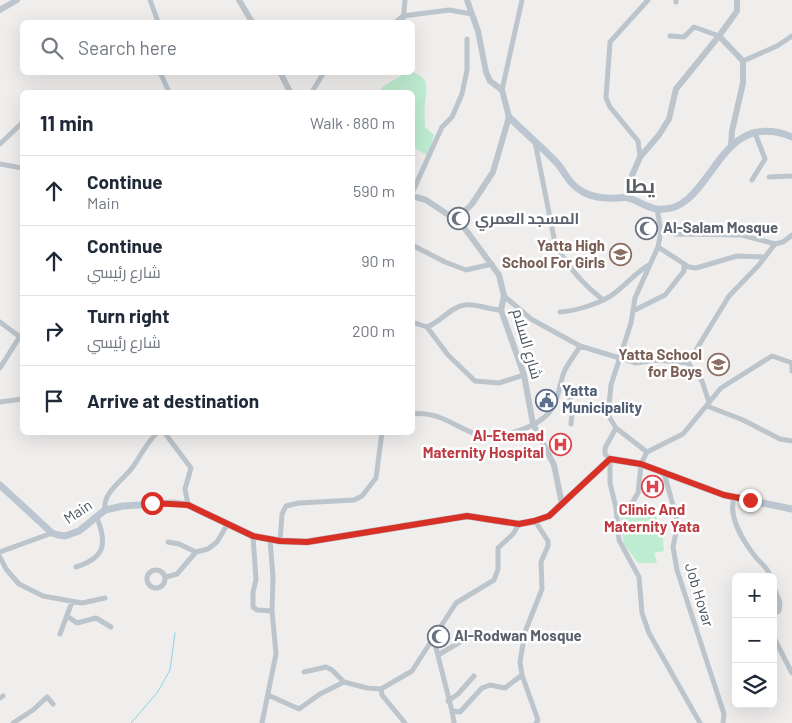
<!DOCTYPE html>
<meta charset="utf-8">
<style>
:root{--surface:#fff;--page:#f2f2f3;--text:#1f2937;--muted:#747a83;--line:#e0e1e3}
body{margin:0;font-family:Barlow,Cairo,sans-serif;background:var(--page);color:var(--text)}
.controls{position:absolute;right:15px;bottom:15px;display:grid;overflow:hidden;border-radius:8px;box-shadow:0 5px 20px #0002}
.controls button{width:45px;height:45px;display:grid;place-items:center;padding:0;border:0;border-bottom:1px solid var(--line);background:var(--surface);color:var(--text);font:25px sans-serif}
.stop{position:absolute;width:15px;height:15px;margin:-11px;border:4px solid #d93025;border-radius:50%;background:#fff}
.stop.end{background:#d93025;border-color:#fff;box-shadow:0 1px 5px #0008}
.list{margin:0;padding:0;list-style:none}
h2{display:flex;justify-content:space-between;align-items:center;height:65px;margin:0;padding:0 20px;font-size:21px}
h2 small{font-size:16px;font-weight:400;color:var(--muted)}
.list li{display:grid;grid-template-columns:32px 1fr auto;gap:15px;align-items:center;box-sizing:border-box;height:70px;padding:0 20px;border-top:1px solid var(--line)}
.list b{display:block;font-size:19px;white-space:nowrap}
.list p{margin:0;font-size:16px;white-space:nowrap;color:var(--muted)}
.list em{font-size:16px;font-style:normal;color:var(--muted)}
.icon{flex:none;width:28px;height:28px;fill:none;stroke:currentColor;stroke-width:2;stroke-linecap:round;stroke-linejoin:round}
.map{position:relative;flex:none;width:792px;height:723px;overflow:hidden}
.search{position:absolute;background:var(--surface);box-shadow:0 5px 20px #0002;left:20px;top:20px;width:395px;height:55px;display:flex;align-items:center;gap:12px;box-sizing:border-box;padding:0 18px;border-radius:8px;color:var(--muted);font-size:19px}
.panel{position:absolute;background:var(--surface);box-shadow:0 5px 20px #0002;left:20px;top:90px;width:395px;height:345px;border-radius:8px}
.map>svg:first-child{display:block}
.green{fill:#beecd0}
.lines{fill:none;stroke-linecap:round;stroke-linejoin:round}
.stream{stroke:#8dd3e7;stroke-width:1}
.minor{stroke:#bcc5cc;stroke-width:5}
.tertiary{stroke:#bcc5cc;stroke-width:6}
.secondary{stroke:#bcc6d1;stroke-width:7}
.route{stroke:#d93025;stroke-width:6}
.labels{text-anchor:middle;stroke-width:5;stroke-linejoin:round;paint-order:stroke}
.worship-label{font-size:15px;font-weight:bold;fill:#5b616d;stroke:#fff;text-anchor:start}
.education-label{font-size:15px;font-weight:bold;fill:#785e54;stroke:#fff;text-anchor:end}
.street-label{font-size:15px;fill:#47515a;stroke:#fff}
.service-label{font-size:15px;font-weight:bold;fill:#4e5e75;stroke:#fff;text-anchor:start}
.health-label{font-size:15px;font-weight:bold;fill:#be3a42;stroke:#fff;text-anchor:end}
.district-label{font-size:20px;font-weight:bold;fill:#5a5e62;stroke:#fff}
</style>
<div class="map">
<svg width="792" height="723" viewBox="0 0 792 723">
<rect width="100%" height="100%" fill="#f0eded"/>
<path class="green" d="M413,72C430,79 427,87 425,103C424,111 425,120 425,127L434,135L428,156L413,147L412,92H380L382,87L406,73Z
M640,507C661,509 663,535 664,551L654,553L657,563H638L624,544L620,514L623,511Z"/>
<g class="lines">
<path class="stream" d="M131,723L157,693L170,670L175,633"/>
<path class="minor" d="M150,0L158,22
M676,2V0
M396,22L403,16L449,10L472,14
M403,22L405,0
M670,36L684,37L694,27L719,36
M743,61L777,46L792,36
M160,72L169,92
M502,90L522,0
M312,92L324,72
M535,142L555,243C566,265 583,284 602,299
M0,144L22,123
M640,156L638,141L610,107L606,98L610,42L648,0
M0,164L22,168
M769,177L792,176
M752,180L765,159L755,133
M412,193L442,127L452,117L462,94L467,70V39
M661,231L675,234L742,235L775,244L783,242L792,235
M412,245L445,262L466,270L492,264
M658,247L689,267L696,268L737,256L764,257
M633,311L665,295L684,271V264
M560,312C576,311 603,303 616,292C628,283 636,272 649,265
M0,322L20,337
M412,322L427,327L448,355L475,381L499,383L524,375
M427,327C441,322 450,307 465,305C476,303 489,310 501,310
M580,346L636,363L657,360L688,363
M0,368L22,333
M560,385L569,393L572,412L571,424
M0,402L22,399
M709,402L702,381L688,363L729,296L758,266L775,244
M707,406L743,420L780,439L792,441
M412,414C437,411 451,424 473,433C495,442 544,428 554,405C559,395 560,383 564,372C568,363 575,355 580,346L531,319L504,296
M164,432L191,468L185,489L188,505
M647,452L616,428L608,415L611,385L631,323L635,298L658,247L661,231L657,209
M664,473L678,523L673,547L677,570L724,714L723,723
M734,497C728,517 742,539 754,555C760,563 767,566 771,577
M616,508L610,483V459L605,454V448L616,428
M105,510C102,493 123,480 132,468C141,456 146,443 158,432
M535,521L548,541V546L541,562L542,589L525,632L520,662L522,675L538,720L536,723
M253,536L256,580L253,592V607L257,610L272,611
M280,541L282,514L286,506L299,503L354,500L362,496L376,478L382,432
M168,542L179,544L196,552
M0,552L52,533
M0,557L6,569L19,584L43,596L82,603L105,598
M76,567C104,558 108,545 97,518
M147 579a9 9 0 1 1 18 0a9 9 0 1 1-18 0Z
M166,577L177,574L196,552L208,549L217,542L227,525
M773,584L780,603L779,611L773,614
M67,616L77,623L96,618L111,627
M60,634L72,602
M773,636L792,673
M434,640L452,711L460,712L482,688L490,685L505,688L522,675
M438,655L474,634
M304,672L326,667L332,670L344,682L367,688L381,689L412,671L456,603L494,580L498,569V548L513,534L519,524
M381,689L382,695L405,723
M268,695L299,709L320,694L344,682
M0,698L3,696
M448,701L458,694L474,676
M452,711L454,723
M13,723L33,710L47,697L53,704
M262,723L276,654L272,611L273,577L270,539
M700,723L649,633L642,613L639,577L619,540L616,508L632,503L638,493L641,464L647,452L683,434L721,388L772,356L792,363V371"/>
<path class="tertiary" d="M239,0L252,22
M0,10L17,0
M280,72L290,92
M731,146L732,131L743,83V61L719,36L737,11V0
M412,196L426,200L456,220L466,230L499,275L504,296L501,310L524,375L533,424L554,465L562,504
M627,197L631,178L640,157L659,135L669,119L676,89L719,36
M456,220L472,204L493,172L509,117L502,90L490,81L486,72L478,31L467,0"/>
<path class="secondary" d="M509,117C524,132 541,146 556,162C564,170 567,181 577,188C588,197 603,199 617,198C621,198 625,197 628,198C638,200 646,208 657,209C713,216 715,105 792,137
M0,485L52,533L58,535L65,536L79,531L105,510L123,506L173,503L188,505L253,536L280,541L307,542L467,516L519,524L535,521L549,516L610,459L641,464L724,495L792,509"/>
</g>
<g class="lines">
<path class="route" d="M152,503L188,505L253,536L280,541L307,542L467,516L519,524L534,521L549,516L610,459L641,464L724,495L750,500"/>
</g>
<defs>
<symbol id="mosque-ring" viewBox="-11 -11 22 22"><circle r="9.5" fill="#fff" stroke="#6b7280" stroke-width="1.5"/><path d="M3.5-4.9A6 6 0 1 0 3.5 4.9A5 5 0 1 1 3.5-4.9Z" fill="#6b7280"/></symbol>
<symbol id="school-ring" viewBox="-11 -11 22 22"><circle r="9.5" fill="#fff" stroke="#8d6e63" stroke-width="1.5"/><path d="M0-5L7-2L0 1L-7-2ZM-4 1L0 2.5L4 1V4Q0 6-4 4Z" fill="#8d6e63"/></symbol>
<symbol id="civic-ring" viewBox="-11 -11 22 22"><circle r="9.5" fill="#fff" stroke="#5c6f8a" stroke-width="1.5"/><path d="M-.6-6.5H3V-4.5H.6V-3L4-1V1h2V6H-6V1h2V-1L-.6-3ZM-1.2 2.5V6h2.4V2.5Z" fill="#5c6f8a"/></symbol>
<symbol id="hospital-ring" viewBox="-11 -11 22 22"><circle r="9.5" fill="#fff" stroke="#e0444e" stroke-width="1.5"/><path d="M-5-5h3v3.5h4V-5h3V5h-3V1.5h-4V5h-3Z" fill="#e0444e"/></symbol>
</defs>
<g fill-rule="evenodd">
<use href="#mosque-ring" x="446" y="206" width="25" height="25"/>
<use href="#mosque-ring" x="634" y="216" width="25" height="25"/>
<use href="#school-ring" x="608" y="242" width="25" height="25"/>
<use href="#school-ring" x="706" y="352" width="25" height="25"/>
<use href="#civic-ring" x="534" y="388" width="25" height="25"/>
<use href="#hospital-ring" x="548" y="432" width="25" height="25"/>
<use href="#hospital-ring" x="640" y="474" width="25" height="25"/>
<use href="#mosque-ring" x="426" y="624" width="25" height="25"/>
</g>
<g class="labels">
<g class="worship-label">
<text x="475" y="224">المسجد العمري</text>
<text x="663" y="233">Al-Salam Mosque</text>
<text x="454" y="641">Al-Rodwan Mosque</text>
</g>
<g class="education-label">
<text x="605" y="251">Yatta High<tspan x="605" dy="17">School For Girls</tspan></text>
<text x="702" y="360">Yatta School<tspan x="702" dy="17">for Boys</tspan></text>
</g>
<g class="street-label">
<text transform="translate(527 344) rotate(74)" y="5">شارع السلام</text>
<text transform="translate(78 512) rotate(-34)" y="5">Main</text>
<text transform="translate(699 595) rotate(73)" y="5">Job Hovar</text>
</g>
<g class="service-label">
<text x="562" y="396">Yatta<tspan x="562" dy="17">Municipality</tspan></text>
</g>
<g class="health-label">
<text x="544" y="441">Al-Etemad<tspan x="544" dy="17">Maternity Hospital</tspan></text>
<text x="652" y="515" text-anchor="middle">Clinic And<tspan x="652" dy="17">Maternity Yata</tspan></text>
</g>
<g class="district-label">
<text x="640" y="193">يطا</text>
</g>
</g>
</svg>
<div class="controls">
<button>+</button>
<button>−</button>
<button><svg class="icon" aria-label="layers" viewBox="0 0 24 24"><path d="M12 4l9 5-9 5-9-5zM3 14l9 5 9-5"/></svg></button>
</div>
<div class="stop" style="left:152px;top:503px"></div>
<div class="stop end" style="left:750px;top:500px"></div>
<div class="search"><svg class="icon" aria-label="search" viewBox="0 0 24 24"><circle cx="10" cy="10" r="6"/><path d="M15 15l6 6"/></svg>Search here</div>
<section class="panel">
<h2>11 min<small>Walk · 880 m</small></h2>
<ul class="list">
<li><svg class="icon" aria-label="ahead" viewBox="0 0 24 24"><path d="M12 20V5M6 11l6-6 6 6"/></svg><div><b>Continue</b><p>Main</p></div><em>590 m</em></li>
<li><svg class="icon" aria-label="ahead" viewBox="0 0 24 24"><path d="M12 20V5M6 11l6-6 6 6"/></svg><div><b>Continue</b><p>شارع رئيسي</p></div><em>90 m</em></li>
<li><svg class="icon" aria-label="right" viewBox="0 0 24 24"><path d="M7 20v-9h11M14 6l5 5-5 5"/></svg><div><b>Turn right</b><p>شارع رئيسي</p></div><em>200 m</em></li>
<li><svg class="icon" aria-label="arrive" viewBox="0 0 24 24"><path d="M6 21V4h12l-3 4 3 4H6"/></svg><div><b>Arrive at destination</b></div></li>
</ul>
</section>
</div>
